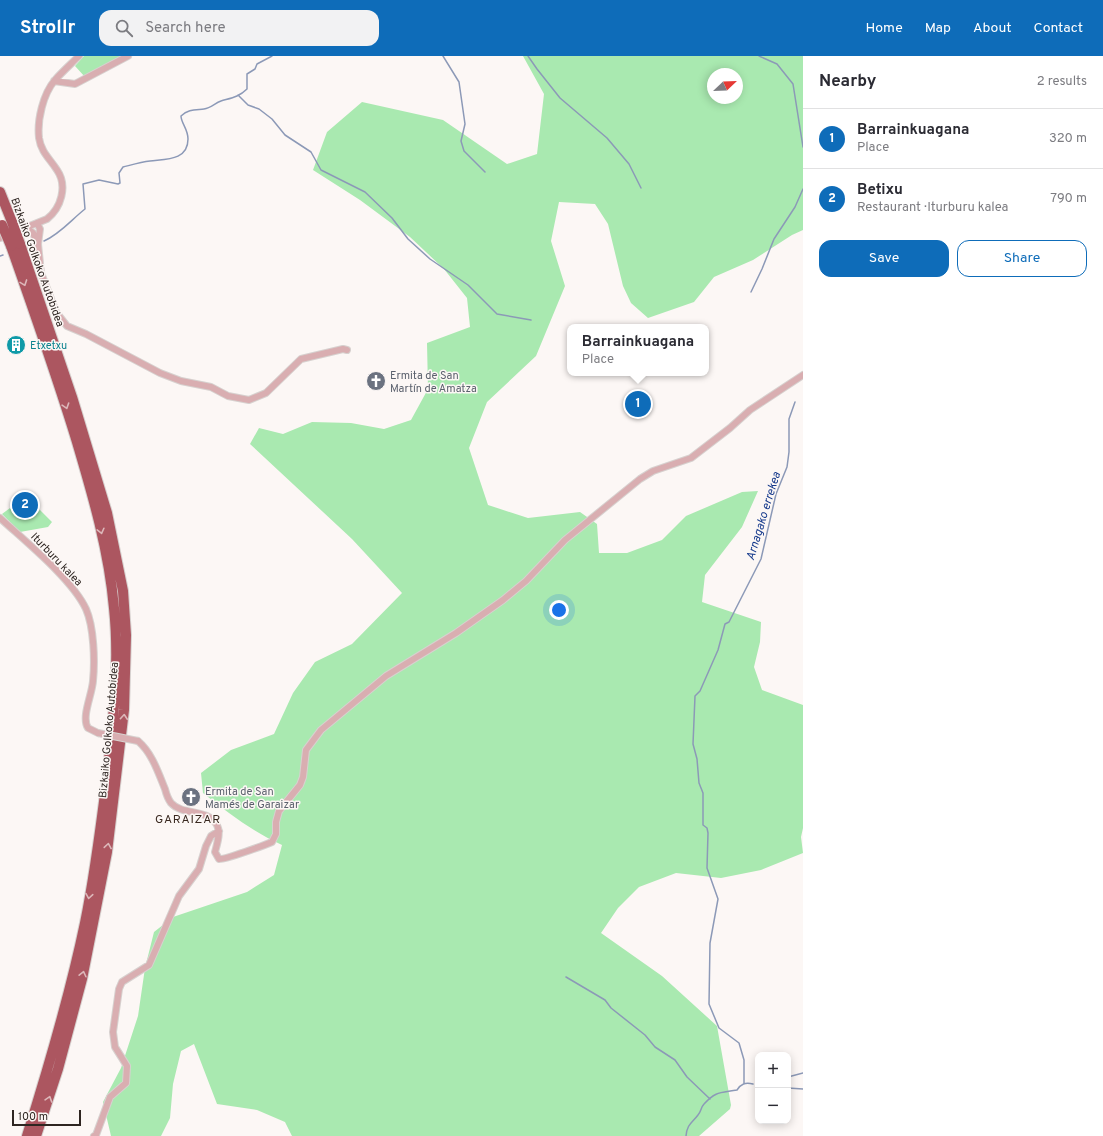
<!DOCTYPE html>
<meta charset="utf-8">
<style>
:root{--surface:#fff;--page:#f2f2f3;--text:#2b2b33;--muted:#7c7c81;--line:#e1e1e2;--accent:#0e6cb9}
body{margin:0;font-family:Overpass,sans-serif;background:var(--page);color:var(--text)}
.controls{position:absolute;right:12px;bottom:12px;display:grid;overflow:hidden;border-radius:8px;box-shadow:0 2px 10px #0003}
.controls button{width:36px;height:36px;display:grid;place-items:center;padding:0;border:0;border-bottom:1px solid var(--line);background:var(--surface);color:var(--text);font:20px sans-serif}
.compass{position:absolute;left:707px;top:12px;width:36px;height:36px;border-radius:50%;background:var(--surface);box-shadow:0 2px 10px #0003;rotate:67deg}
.scale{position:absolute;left:12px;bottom:10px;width:69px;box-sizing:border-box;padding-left:4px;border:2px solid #2e2521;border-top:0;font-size:11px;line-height:14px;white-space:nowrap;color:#2e2521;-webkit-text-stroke:3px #fcf7f5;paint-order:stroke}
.you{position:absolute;left:559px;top:554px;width:14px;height:14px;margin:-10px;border:3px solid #fff;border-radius:50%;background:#1a73e8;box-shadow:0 0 0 6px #1a73e833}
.badge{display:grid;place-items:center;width:26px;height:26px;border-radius:50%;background:var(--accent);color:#fff;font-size:13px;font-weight:700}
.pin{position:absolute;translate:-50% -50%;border:2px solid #fff;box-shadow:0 1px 4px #0006}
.popup{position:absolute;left:567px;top:268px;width:142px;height:52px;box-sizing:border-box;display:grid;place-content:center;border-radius:8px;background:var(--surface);filter:drop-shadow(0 1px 3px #0005);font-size:13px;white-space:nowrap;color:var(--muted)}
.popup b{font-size:15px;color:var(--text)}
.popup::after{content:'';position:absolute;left:50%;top:100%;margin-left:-8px;border:8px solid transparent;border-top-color:var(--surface)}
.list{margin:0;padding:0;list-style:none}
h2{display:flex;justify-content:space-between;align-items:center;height:52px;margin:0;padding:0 16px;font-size:17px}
h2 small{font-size:13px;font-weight:400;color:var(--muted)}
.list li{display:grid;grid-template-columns:26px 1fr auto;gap:12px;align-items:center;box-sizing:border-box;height:60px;padding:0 16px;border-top:1px solid var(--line)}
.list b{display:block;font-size:15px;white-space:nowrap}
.list p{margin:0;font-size:13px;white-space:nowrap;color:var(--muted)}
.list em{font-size:13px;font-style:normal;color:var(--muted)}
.actions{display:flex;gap:8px;padding:12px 16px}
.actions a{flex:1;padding:9px 0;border:1px solid var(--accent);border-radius:12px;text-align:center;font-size:14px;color:var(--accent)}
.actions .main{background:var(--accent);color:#fff}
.icon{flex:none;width:22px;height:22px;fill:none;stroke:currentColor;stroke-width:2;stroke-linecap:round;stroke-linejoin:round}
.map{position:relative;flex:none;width:803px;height:1080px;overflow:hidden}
header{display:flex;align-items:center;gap:24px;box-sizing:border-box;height:56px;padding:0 20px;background:var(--accent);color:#fff}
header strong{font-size:19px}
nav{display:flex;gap:22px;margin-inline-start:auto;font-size:14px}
.search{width:280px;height:36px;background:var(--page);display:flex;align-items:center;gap:10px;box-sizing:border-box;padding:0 14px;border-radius:12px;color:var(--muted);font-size:15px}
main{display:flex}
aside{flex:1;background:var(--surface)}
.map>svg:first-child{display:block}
.green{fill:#a9e9b0;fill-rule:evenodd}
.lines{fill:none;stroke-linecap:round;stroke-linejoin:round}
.stream{stroke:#8c99b7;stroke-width:1.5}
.minor-casing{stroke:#d7d1cf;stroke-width:8}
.highway-casing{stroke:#d7d1cf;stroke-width:12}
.minor{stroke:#d9aeb1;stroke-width:6}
.highway{stroke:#ac5660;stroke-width:10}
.minor-bridge-casing{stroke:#d7d1cf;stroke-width:8;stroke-linecap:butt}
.highway-bridge-casing{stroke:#d7d1cf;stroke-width:12;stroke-linecap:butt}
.minor-bridge{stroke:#d9aeb1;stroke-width:6}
.highway-bridge{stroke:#ac5660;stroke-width:10}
.oneway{stroke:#dcb7b9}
.labels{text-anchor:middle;stroke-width:3;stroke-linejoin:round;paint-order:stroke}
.street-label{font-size:11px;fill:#2e2521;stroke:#fcf7f5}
.culture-label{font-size:11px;fill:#0d838f;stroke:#fcf7f5;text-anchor:start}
.worship-label{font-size:11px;fill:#5b616d;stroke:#fcf7f5;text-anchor:start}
.water-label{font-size:12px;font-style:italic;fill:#163a8c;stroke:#fcf7f5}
.neighbourhood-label{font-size:12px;letter-spacing:1px;fill:#39281f;stroke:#fcf7f5}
</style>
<header>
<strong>Strollr</strong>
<div class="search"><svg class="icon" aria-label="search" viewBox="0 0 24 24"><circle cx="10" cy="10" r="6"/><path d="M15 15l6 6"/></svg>Search here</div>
<nav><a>Home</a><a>Map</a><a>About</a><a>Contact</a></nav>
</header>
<main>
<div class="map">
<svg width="803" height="1080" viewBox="0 0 803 1080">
<rect width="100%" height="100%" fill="#fcf7f5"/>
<path class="green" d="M84,0H122L85,21L75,10Z
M523,0H803V174L792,179L753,204L714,221L694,246L648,262L631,247L623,230L608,168L595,148L559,146L551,185L565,230L536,300L487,346L469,392L488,449L528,462L580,456L597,468L599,497H627L662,484L686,460L742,436L758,435L742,471L705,519L702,546L761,566L760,586L754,611L762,634L803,649V772L801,781L803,797L761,814L721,822L676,817L639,831L618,852L601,877L662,920L717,970L731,1049L730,1053L699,1080H292L285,1066L257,1054L217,1048L194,988L181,995L173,1028L170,1062L161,1080H111L103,1046L121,1012L138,960L145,912L154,876L173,861L247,836L274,819L282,789C253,776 228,757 203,737L201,717L231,694L274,678L293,637L315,606L352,588L402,537L352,483L250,388L259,372L283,378L312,366L351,367L384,373L411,364L428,333L427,287L470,271L467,242L444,213L410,181L360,144L313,114L327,76L362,46L443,64L507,108L537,98L544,38ZM713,18H737V42H713Z
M10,452L17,460L26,454L31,460L40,454L52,466L48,471L20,476L2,458Z"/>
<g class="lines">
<path class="stream" d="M443,0L459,26L465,68L461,85L464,95L485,116
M528,0L537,13L560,42L607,82L629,108L641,132
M759,0L777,8L793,28L803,91
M238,39L248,49L259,53L272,63L285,79L311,96L321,114L365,136L392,162L408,183L430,203L468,229L497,258L531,264
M44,185C60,178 71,164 85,153L83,128L99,124L118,128L120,127L119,117L123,111C131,109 141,106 150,105C165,103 188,105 188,83C188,73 181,67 181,60C188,53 196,54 204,53C211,52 215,47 221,45C231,42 239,41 247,33V18L255,13L257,8L272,0
M0,200L3,199
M751,236L762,213L774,183L795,151L803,133
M566,921L605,944L611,952L645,979L655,991L675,1004L687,1021L710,1043
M788,1021L803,1017
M744,1027V1004L739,987L719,972L709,948L710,887L718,843L707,812L708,777L707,772L703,769V737L699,727L697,703L693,688L695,640L700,635L718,594L725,568L729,566L761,503L776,438L787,411L789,396V363L795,346
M788,1032L803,1033
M686,1080C687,1068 692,1067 698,1059C701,1056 701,1051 704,1048C716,1035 720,1037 737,1034C741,1028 745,1026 753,1028"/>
<defs>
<path id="minor" d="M54,25L75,28L128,0
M37,167L40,173L38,188L41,217L56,256L67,270L86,278L160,317L181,325L211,331L228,340L249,344L266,337L301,303L343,293L347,294
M26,172L33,177L38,188
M0,182L47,163C61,152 68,130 57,114C50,103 41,96 39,82C37,64 43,38 55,24C62,16 71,8 79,0
M0,462C25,485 72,523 86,553C94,571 95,605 93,625C92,639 81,661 88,672L98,677
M138,685C152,697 158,716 165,733C166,737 168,743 171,747C183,760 207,752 217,769C221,777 217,788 215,796L219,803C224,804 265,789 272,786L276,778V766L279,755L300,729L303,721L306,694L321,674L386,620L456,577L503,544L526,525L565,484L640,423L653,415L691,402L730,372L750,354L803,319
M94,1080L96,1079L110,1041L126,1027L127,1010L115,991L113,976L119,933L122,926L149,909L179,840L199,813L206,790L211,780L219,775"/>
<path id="highway" d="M0,136L12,166
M20,188L72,341L107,457L123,535L126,579L124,654L107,796L82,923L58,1013L36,1080
M11,190C34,255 57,320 77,386C93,440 109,495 114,552C120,609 113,665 107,722C101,770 95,819 85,867C70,939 49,1010 27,1080"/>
</defs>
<use href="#minor" class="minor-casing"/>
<use href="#highway" class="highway-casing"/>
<use href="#minor" class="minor"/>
<use href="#highway" class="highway"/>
<defs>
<path id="minor-bridge" d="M98,677L138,685"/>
<path id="highway-bridge" d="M12,166L20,188
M2,169L11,190"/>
</defs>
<use href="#minor-bridge" class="minor-bridge-casing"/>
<use href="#highway-bridge" class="highway-bridge-casing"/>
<use href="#minor-bridge" class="minor-bridge"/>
<use href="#highway-bridge" class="highway-bridge"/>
</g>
<defs><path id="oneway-chevron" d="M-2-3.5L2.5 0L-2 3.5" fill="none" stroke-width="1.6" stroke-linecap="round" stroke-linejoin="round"/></defs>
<g class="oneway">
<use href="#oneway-chevron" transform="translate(24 227) rotate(70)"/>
<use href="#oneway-chevron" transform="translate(66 350) rotate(72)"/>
<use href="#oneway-chevron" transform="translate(101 475) rotate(76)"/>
<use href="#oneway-chevron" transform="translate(124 661) rotate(-85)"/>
<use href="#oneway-chevron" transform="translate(108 790) rotate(-81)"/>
<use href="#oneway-chevron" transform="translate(89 840) rotate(99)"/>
<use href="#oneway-chevron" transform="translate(83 918) rotate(-77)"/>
<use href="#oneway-chevron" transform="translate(49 1043) rotate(-72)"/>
</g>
<defs>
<symbol id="building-disc" viewBox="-11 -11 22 22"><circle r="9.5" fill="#0f9aa8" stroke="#fcf7f5"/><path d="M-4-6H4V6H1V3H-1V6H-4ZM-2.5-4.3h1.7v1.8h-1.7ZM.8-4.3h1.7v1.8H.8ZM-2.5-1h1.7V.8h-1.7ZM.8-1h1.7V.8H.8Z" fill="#fff"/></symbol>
<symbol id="church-disc" viewBox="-11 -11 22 22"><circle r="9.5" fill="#6b7280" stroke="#fcf7f5"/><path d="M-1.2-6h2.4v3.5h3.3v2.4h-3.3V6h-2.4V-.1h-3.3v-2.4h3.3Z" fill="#fff"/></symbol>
</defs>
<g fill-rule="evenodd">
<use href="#building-disc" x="5" y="278" width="22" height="22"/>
<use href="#church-disc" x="365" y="314" width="22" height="22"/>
<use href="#church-disc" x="180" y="730" width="22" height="22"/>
</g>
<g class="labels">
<g class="street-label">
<text transform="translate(38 206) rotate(70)" y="4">Bizkaiko Golkoko Autobidea</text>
<text transform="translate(57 503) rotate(46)" y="4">Iturburu kalea</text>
<text transform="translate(108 674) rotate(-85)" y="4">Bizkaiko Golkoko Autobidea</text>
</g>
<g class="culture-label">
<text x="30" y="293">Etxetxu</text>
</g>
<g class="worship-label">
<text x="390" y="323">Ermita de San<tspan x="390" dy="13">Martín de Amatza</tspan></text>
<text x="205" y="739">Ermita de San<tspan x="205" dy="13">Mamés de Garaizar</tspan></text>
</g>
<g class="water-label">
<text transform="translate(763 460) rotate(-73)" y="4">Arnagako errekea</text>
</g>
<g class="neighbourhood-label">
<text x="188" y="767">GARAIZAR</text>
</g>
</g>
</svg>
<div class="controls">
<button>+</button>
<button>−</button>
</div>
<svg class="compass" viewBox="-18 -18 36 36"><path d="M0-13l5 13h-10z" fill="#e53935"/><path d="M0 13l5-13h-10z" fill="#7c7c81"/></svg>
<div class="scale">100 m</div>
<div class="you"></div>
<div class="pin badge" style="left:638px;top:348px">1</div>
<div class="popup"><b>Barrainkuagana</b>Place</div>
<div class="pin badge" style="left:25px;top:449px">2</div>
</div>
<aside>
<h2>Nearby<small>2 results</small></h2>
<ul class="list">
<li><span class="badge">1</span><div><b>Barrainkuagana</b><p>Place</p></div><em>320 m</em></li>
<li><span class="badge">2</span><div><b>Betixu</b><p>Restaurant · Iturburu kalea</p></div><em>790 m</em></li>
</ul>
<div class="actions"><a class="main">Save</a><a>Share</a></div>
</aside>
</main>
